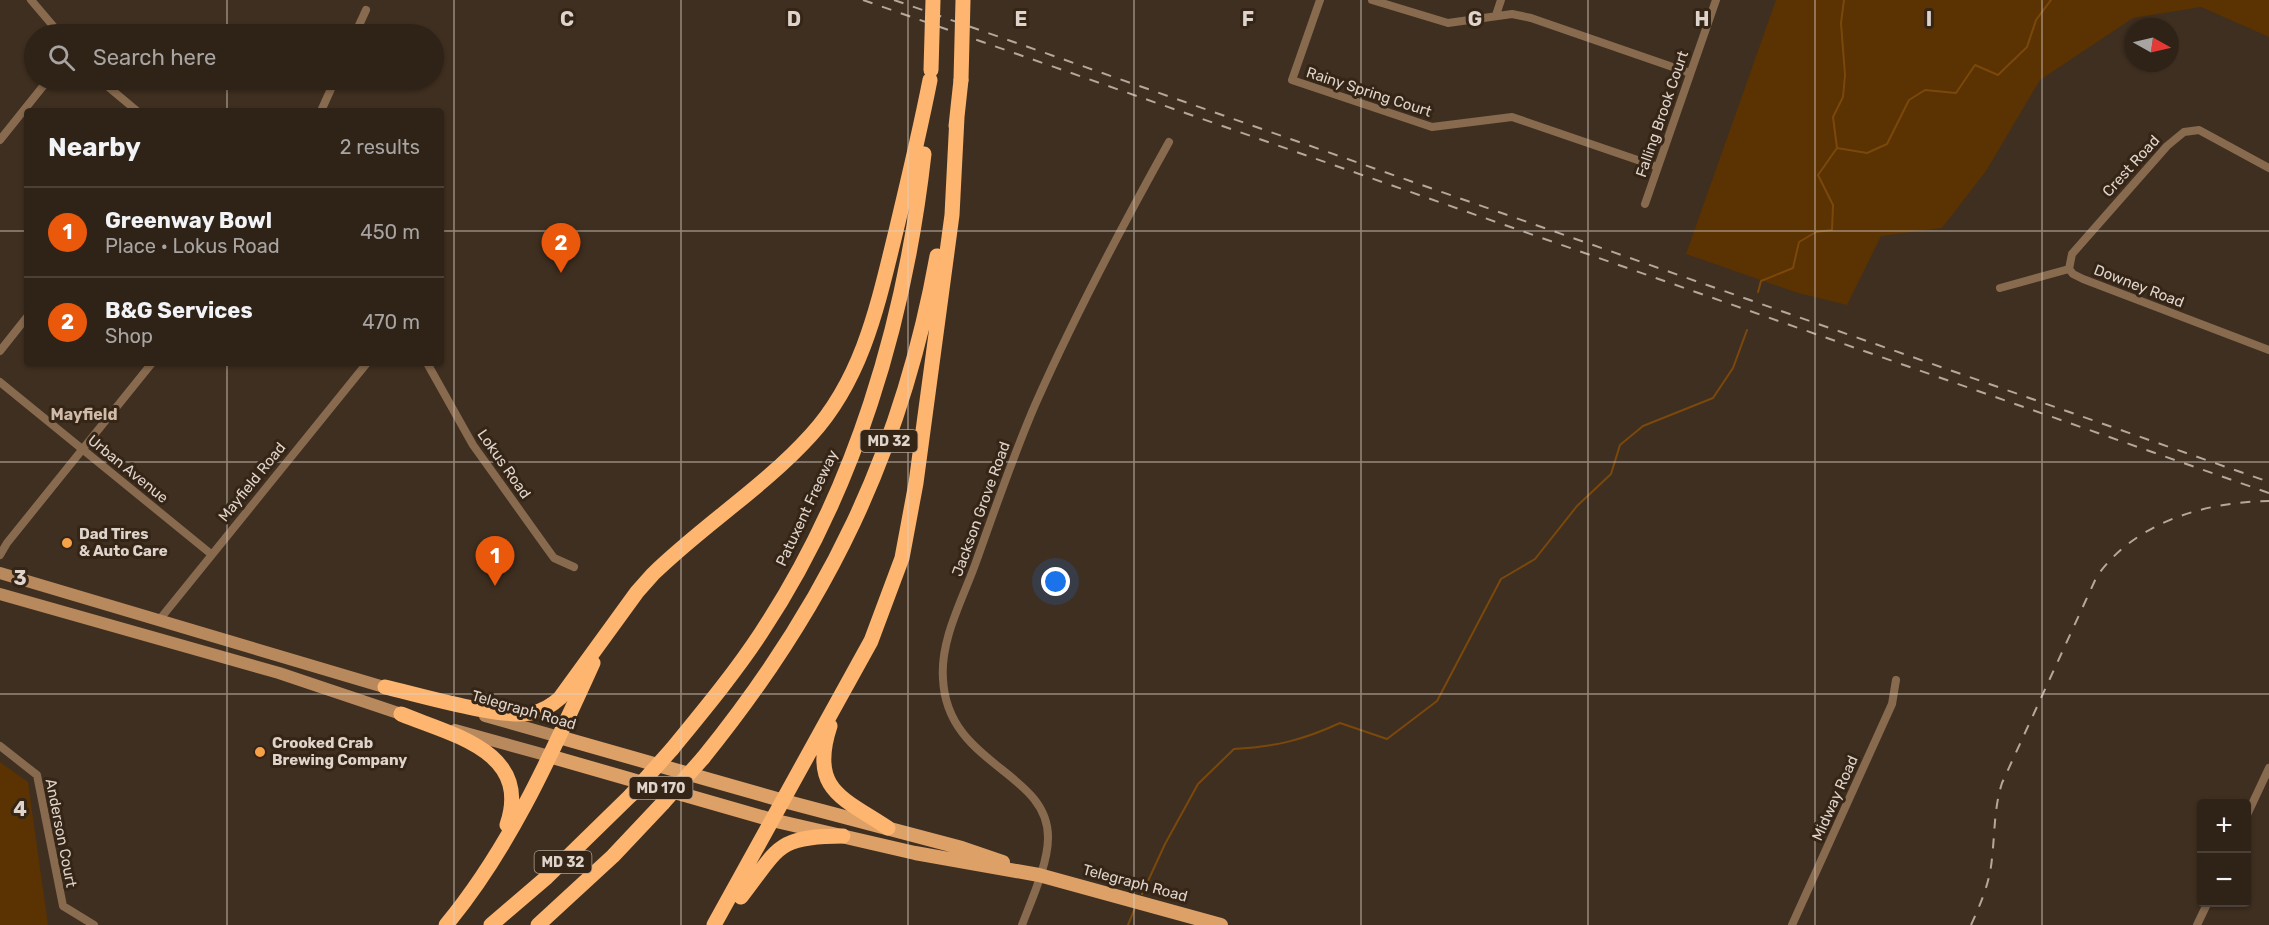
<!DOCTYPE html>
<meta charset="utf-8">
<style>
:root{--surface:#2f2318;--page:#372b21;--text:#f1f3f6;--muted:#a7a4a2;--line:#4a4037;--accent:#ea580c}
body{margin:0;font-family:Rubik,sans-serif;background:var(--page);color:var(--text)}
.controls{position:absolute;right:18px;bottom:18px;display:grid;overflow:hidden;border-radius:6px;box-shadow:0 2px 4px #0004}
.controls button{width:54px;height:54px;display:grid;place-items:center;padding:0;border:0;border-bottom:2px solid var(--line);background:var(--surface);color:var(--text);font:30px sans-serif}
.compass{position:absolute;left:2125px;top:18px;width:54px;height:54px;border-radius:50%;background:var(--surface);box-shadow:0 2px 4px #0004;rotate:98deg}
.you{position:absolute;left:1056px;top:582px;width:21px;height:21px;margin:-15px;border:4px solid #fff;border-radius:50%;background:#1a73e8;box-shadow:0 0 0 9px #1a73e833}
.badge{display:grid;place-items:center;width:39px;height:39px;border-radius:50%;background:var(--accent);color:#fff;font-size:20px;font-weight:700}
.pin{position:absolute;translate:-50% -50px;filter:drop-shadow(0 2px 3px #0008)}
.pin::after{content:'';position:absolute;top:32px;width:21px;height:18px;background:inherit;clip-path:polygon(0 0,100% 0,50% 100%)}
.list{margin:0;padding:0;list-style:none}
h2{display:flex;justify-content:space-between;align-items:center;height:78px;margin:0;padding:0 24px;font-size:26px}
h2 small{font-size:20px;font-weight:400;color:var(--muted)}
.list li{display:grid;grid-template-columns:39px 1fr auto;gap:18px;align-items:center;box-sizing:border-box;height:90px;padding:0 24px;border-top:2px solid var(--line)}
.list b{display:block;font-size:22px;white-space:nowrap}
.list p{margin:0;font-size:20px;white-space:nowrap;color:var(--muted)}
.list em{font-size:20px;font-style:normal;color:var(--muted)}
.icon{flex:none;width:33px;height:33px;fill:none;stroke:currentColor;stroke-width:2;stroke-linecap:round;stroke-linejoin:round}
.map{position:relative;flex:none;width:2269px;height:925px;overflow:hidden}
.search{position:absolute;background:var(--surface);box-shadow:0 2px 4px #0004;left:24px;top:24px;width:420px;height:66px;display:flex;align-items:center;gap:15px;box-sizing:border-box;padding:0 21px;border-radius:33px;color:var(--muted);font-size:22px}
.panel{position:absolute;background:var(--surface);box-shadow:0 2px 4px #0004;left:24px;top:108px;width:420px;height:258px;border-radius:6px}
.map>svg:first-child{display:block}
.green{fill:#5b3201}
.lines{fill:none;stroke-linecap:round;stroke-linejoin:round}
.stream{stroke:#7b480c;stroke-width:2}
.minor{stroke:#886a4f;stroke-width:8}
.secondary{stroke:#b8895d;stroke-width:12}
.primary{stroke:#dda067;stroke-width:14}
.motorway{stroke:#feb56f;stroke-width:15}
.rail{stroke:#b4a89d;stroke-width:2;stroke-dasharray:10 10;stroke-linecap:butt}
.motorway-bridge{stroke:#feb56f;stroke-width:15}
.grid{fill:none;stroke:#dfd4cb;stroke-width:1.5;stroke-opacity:0.55}
.poi-dot{fill:#f7a149;stroke:#352516;stroke-width:2}
.labels{text-anchor:middle;stroke-width:6;stroke-linejoin:round;paint-order:stroke}
.shield{fill:#352516;stroke:#aca095;stroke-width:1.5}
.shield-label{font-size:14px;font-weight:bold;fill:#dfd4cb}
.street-label{font-size:15px;fill:#dfd4cb;stroke:#352516}
.poi-label{font-size:15px;font-weight:bold;fill:#dfd4cb;stroke:#352516;text-anchor:start}
.neighbourhood-label{font-size:16px;font-weight:bold;fill:#d0bba9;stroke:#352516}
.grid-label{font-size:20px;text-anchor:middle;font-weight:bold;fill:#dfd4cb;stroke:#352516;stroke-width:6;stroke-linejoin:round;paint-order:stroke}
</style>
<div class="map">
<svg width="2269" height="925" viewBox="0 0 2269 925">
<rect width="100%" height="100%" fill="#3f2f20"/>
<path class="green" d="M1776,0H2269V37L2201,7L2133,18L2040,80L1986,171L1942,228L1881,236L1847,305L1798,293L1686,254Z
M0,762L28,782L48,925H0Z"/>
<g class="lines">
<path class="stream" d="M1837,148L1867,153L1887,144L1909,100L1925,90L1956,93L1975,65L1998,75L2027,47L2036,20L2051,0
M1758,292L1761,281L1793,268L1799,242L1816,232L1832,230L1833,205L1818,175L1837,148L1833,117L1843,97L1845,75L1841,23L1844,0
M1142,894L1165,844L1198,784L1234,749C1275,747 1303,740 1340,723L1387,739L1437,701L1501,579L1535,559L1577,506L1611,474L1620,445L1643,426L1713,398L1733,368L1747,330
M1128,925L1135,908"/>
<path class="minor" d="M31,0L60,34
M1320,0L1292,80L1432,127L1512,117L1658,167
M1372,0L1448,23L1512,14L1531,18L1690,73
M1496,15L1501,0
M355,34L366,10
M100,80L137,111
M321,111L335,80
M0,140L48,80
M1645,204L1716,0
M2069,269L2072,254L2167,146L2184,132L2199,130L2269,168
M2000,288L2069,269L2073,274L2083,279L2269,350
M0,351L27,317
M427,363L473,445L546,547L554,558L574,567
M0,382L211,554
M0,555L7,543L152,363
M160,619L367,363
M0,746L37,775L63,906L94,925
M2246,817L2269,768
M1022,925C1031,901 1048,864 1048,838C1049,771 947,766 943,679C940,639 963,599 976,562C995,509 1013,456 1035,405C1075,315 1121,228 1169,142
M1792,925L1892,704L1896,680
M2197,925L2208,902"/>
<path class="secondary" d="M0,573L394,690
M0,594L279,673L410,717
M485,716L559,737
M455,730L549,756"/>
<path class="primary" d="M559,737L784,801L962,848L1003,862
M549,756L772,820L915,853L1039,875L1221,925"/>
<path class="motorway" d="M956,126L961,80
M385,687C420,695 500,719 532,713C543,711 551,706 560,698L637,592L653,574C703,525 764,487 811,435C863,378 878,304 896,231C908,181 920,131 930,80
M401,714C452,735 532,751 507,825
M830,726C809,790 843,798 888,828
M672,749C703,711 734,674 761,633C855,491 905,322 924,154
M703,758C827,605 902,451 937,256
M741,897C779,848 776,836 843,836
M446,925C510,848 552,753 593,663
M491,925L547,877L631,795
M538,925L613,856L663,803
M714,925L871,641L902,558L916,483L952,215L957,117"/>
<path class="rail" d="M863,0L2269,493
M894,0L2269,482
M1971,925C1981,903 1990,882 1992,858C1995,832 1994,808 2002,783L2097,576C2136,522 2204,502 2269,501"/>
<path class="motorway-bridge" d="M931,70L933,0
M961,80L963,0
M631,795L672,749
M663,803L703,758"/>
</g>
<path class="grid" d="M227,0V34M454,0V925M681,0V925M908,0V925M1134,0V925M1361,0V925M1588,0V925M1815,0V925M2042,0V925M227,80V111M0,231H27M441,231H2269M227,363V925M0,462H2269M0,694H2269"/>
<g class="poi-dot">
<circle cx="67" cy="543" r="6"/>
<circle cx="260" cy="752" r="6"/>
</g>
<g class="labels">
<g class="shield">
<rect x="860.5" y="430" width="57" height="22" rx="4.5"/>
<rect x="629.5" y="777" width="63" height="22" rx="4.5"/>
<rect x="534.5" y="851" width="57" height="22" rx="4.5"/>
</g>
<g class="shield-label">
<text x="889" y="446">MD 32</text>
<text x="661" y="793">MD 170</text>
<text x="563" y="867">MD 32</text>
</g>
<g class="street-label">
<text transform="translate(1369 92) rotate(18)" y="5">Rainy Spring Court</text>
<text transform="translate(1662 114) rotate(-71)" y="5">Falling Brook Court</text>
<text transform="translate(2131 166) rotate(-48)" y="5">Crest Road</text>
<text transform="translate(2139 286) rotate(21)" y="5">Downey Road</text>
<text transform="translate(504 464) rotate(55)" y="5">Lokus Road</text>
<text transform="translate(128 469) rotate(39)" y="5">Urban Avenue</text>
<text transform="translate(252 482) rotate(-51)" y="5">Mayfield Road</text>
<text transform="translate(807 508) rotate(-65)" y="5">Patuxent Freeway</text>
<text transform="translate(981 509) rotate(-70)" y="5">Jackson Grove Road</text>
<text transform="translate(524 710) rotate(16)" y="5">Telegraph Road</text>
<text transform="translate(1835 798) rotate(-66)" y="5">Midway Road</text>
<text transform="translate(61 833) rotate(79)" y="5">Anderson Court</text>
<text transform="translate(1135 883) rotate(15)" y="5">Telegraph Road</text>
</g>
<g class="poi-label">
<text x="79" y="539">Dad Tires<tspan x="79" dy="17">&amp; Auto Care</tspan></text>
<text x="272" y="748">Crooked Crab<tspan x="272" dy="17">Brewing Company</tspan></text>
</g>
<g class="neighbourhood-label">
<text x="84" y="420">Mayfield</text>
</g>
</g>
<g class="grid-label">
<text x="567" y="26">C</text>
<text x="794" y="26">D</text>
<text x="1021" y="26">E</text>
<text x="1248" y="26">F</text>
<text x="1475" y="26">G</text>
<text x="1702" y="26">H</text>
<text x="1929" y="26">I</text>
<text x="20" y="585">3</text>
<text x="20" y="816">4</text>
</g>
</svg>
<div class="controls">
<button>+</button>
<button>−</button>
</div>
<svg class="compass" viewBox="-18 -18 36 36"><path d="M0-13l5 13h-10z" fill="#e53935"/><path d="M0 13l5-13h-10z" fill="#a7a4a2"/></svg>
<div class="you"></div>
<div class="pin badge" style="left:495px;top:586px">1</div>
<div class="pin badge" style="left:561px;top:273px">2</div>
<div class="search"><svg class="icon" aria-label="search" viewBox="0 0 24 24"><circle cx="10" cy="10" r="6"/><path d="M15 15l6 6"/></svg>Search here</div>
<section class="panel">
<h2>Nearby<small>2 results</small></h2>
<ul class="list">
<li><span class="badge">1</span><div><b>Greenway Bowl</b><p>Place · Lokus Road</p></div><em>450 m</em></li>
<li><span class="badge">2</span><div><b>B&amp;G Services</b><p>Shop</p></div><em>470 m</em></li>
</ul>
</section>
</div>
